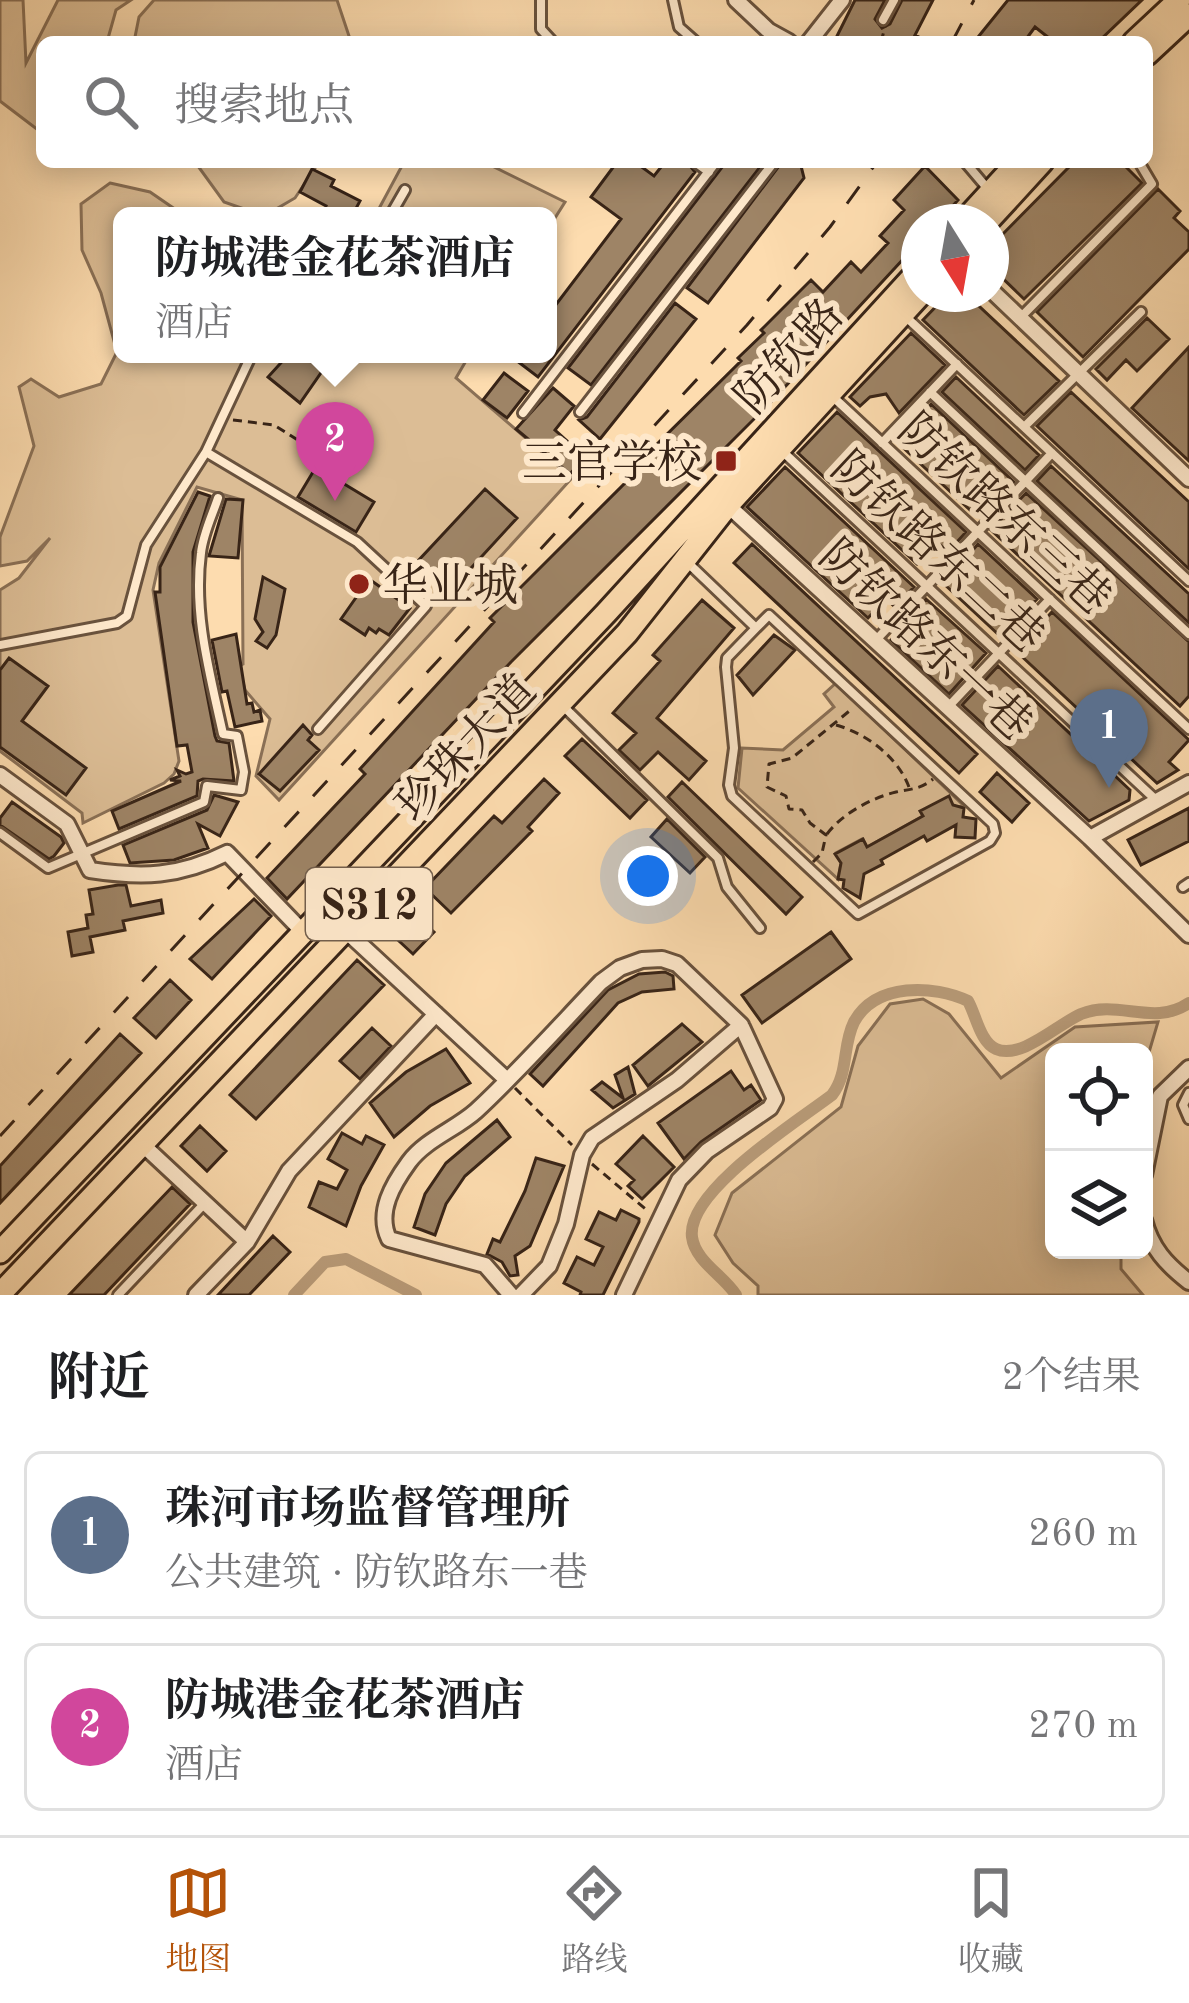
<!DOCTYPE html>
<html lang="zh">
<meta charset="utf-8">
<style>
:root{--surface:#fff;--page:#f2f2f2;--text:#202124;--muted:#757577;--line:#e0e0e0;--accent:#b45309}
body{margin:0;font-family:"Old Standard TT","Noto Serif SC",serif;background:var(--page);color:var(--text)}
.controls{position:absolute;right:36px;bottom:36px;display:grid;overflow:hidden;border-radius:18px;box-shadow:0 6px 30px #0003}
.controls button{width:108px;height:108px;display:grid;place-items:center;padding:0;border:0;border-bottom:3px solid var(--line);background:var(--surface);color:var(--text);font:60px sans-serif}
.compass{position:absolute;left:901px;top:204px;width:108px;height:108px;border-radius:50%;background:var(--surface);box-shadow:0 6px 30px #0003;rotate:169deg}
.you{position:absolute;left:648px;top:876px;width:42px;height:42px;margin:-30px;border:9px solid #fff;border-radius:50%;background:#1a73e8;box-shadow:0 0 0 18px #1a73e833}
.badge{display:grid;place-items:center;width:78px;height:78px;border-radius:50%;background:var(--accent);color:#fff;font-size:39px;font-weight:700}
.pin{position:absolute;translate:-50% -99px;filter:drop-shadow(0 3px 6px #0008)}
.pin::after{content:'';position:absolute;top:63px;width:42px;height:36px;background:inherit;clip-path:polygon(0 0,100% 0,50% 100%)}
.popup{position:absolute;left:113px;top:207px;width:444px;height:156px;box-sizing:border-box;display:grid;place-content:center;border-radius:18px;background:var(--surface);filter:drop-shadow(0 3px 9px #0005);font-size:39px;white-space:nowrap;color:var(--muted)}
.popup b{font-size:45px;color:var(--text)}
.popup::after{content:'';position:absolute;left:50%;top:100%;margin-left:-24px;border:24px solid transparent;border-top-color:var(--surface)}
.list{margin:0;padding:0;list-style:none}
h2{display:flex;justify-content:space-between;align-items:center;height:156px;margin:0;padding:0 48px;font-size:51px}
h2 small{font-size:39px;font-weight:400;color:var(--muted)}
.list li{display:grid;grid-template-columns:78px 1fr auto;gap:36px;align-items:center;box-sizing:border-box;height:168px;margin:0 24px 24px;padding:0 24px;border:3px solid var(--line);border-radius:18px}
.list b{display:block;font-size:45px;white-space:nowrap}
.list p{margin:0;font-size:39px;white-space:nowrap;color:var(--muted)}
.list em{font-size:39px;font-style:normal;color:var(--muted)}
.icon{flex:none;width:66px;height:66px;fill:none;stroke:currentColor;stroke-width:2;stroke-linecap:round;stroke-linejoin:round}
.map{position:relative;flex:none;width:1189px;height:1295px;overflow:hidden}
.search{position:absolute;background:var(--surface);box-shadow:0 6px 30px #0003;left:36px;right:36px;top:36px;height:132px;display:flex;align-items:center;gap:30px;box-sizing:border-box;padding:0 42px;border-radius:18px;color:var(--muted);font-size:45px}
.sheet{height:540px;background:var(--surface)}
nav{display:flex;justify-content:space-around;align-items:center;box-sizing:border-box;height:168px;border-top:3px solid var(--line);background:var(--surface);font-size:33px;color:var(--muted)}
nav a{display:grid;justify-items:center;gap:6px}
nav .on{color:var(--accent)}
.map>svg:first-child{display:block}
.green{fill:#dcbd95;stroke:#8a7056;stroke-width:3}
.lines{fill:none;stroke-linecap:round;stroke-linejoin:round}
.canal{stroke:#ba9d7b;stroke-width:12}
.building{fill:#9e8466;stroke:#382417;stroke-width:3}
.lane-casing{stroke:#69523d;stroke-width:14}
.street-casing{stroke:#69523d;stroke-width:20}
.primary-casing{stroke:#382417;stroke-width:27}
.path{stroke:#382417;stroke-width:3;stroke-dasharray:9 6;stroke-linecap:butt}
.lane{stroke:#fee8cb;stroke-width:8}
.street{stroke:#fee8cb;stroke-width:14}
.primary{stroke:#fddcaf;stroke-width:21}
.rail{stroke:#382417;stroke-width:3;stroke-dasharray:21 21;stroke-linecap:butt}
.poi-dot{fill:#8f2418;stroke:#fee8cb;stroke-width:4.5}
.labels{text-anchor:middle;stroke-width:12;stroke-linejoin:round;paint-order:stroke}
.shield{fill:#fee8cb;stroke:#735f4d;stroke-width:3}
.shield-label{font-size:42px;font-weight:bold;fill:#382417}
.street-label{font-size:45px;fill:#382417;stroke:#fee8cb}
.poi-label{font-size:45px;fill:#382417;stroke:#fee8cb;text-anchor:end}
</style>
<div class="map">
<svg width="1189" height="1295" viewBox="0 0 1189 1295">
<rect width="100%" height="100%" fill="#fddcaf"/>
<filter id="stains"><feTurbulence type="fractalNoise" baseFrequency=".00167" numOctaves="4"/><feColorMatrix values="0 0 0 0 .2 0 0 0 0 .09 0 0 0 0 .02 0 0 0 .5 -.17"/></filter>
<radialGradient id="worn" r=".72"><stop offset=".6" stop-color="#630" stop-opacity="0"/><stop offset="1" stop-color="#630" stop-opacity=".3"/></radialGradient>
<path class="green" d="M0,0H23L26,63L58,0H131L116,10L107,42H42V133L0,101Z
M154,0H337L351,42H134L139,17Z
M195,162H319L295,198L264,216L224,202Z
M404,162H484L565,202L548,229V216H375Z
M110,183L150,192L185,216H122V354H470L456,378L572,478L279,800L256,776L270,719L245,690L239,666L243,664L242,500L197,487L159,563L153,590L179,761L174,774L164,783L83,823L82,813L0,751V590L19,578L50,538L27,561L0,566V537L34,446L19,387L31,379L59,397L101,384L117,352L101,293L82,250L81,204Z
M836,683L964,806L921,812L923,816L867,847L862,839L836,853L841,863L838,879L738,788L742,748L783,750L834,707L824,694Z
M923,999L949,1014L1001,1078L1075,1027L1158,1022L1144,1069V1052H1054V1250H1121V1269L1143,1295H758V1286L733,1263L715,1235L732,1193L841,1107L858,1046L890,1004Z"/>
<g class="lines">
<path class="canal" d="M294,1295L325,1262L346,1259L416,1295
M736,1295C724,1276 695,1261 692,1237C686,1191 798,1121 832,1095C849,1073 842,1046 854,1022C876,982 934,985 968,1001C976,1015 980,1042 996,1049C1021,1060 1058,1024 1081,1014C1119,999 1153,1027 1189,1003"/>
</g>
<path class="building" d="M855,0H885L875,19L882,28L890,24L902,0H933L915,35L929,42H834Z
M1008,0H1142L1098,42H1054L1035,27L1024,42H974Z
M617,162H635L654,176L665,162H687L695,172L538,377L508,354H548V315L621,219L591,197Z
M726,162H764L591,385L568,368Z
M782,162H800L804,178L708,303L687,288Z
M1074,162H1121L1142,183L1024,299L991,267V246Z
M925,166L958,200L938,222H919V242L771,402L511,662L287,899L267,878L365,774L360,769L494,622L490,618L643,465L640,461L741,361L738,358L764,333L761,330L811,280L823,292L851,262L861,272L888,243L880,236L904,210L894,200Z
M312,169L334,180L331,186L360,201L352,216H321L326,206L300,192Z
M1158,189L1180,211L1174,218L1189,232V249L1083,357L1037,312Z
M948,294H966L1059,381L1024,415L923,320Z
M675,303L696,319L600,439L579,420L587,417Z
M1147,318L1169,339L1137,371L1126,360L1107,380L1096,369Z
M911,333L945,365L899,413L886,394L870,397L860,406L850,397Z
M1189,347V461L1132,408Z
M289,354H334L300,403L268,377Z
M504,373L528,391L507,418L483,400Z
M956,377L1039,455L1025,470L942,392Z
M553,388L574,406L555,430L585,457L570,474L516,429Z
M1071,392L1189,502V569L1037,426Z
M931,404L1014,482L1000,496L991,488L970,510L896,441Z
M837,412L966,532L948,552L938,543L917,564L798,453Z
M1051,466L1189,594V623L1037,481Z
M316,467L374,502L356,532L298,497Z
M785,467L914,587L895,607L886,599L868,618L747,507Z
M485,489L517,518L449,592L417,562Z
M198,492L210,496L193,552V622L215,736L217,741L229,743L234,781L203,779L198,781L197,796L119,829L112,811L181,781L170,780L180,776L177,770L186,774L192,772L187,745L177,746L155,592H160V567Z
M1026,493L1189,642V696L1180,706L991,530Z
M226,499L243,500L238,558L209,556Z
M752,544L977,754L959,773L734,563Z
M978,544L1037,599L1001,637L944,584Z
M263,577L285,589L276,635L267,648L256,641L263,632L255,619Z
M369,579L410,608L389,635L379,629L376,633L369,628L365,635L341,619Z
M926,599L986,653L949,694L891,640Z
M702,600L734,628L657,718L706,761L689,780L658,752L640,770L619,750L636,733L613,713L660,661L653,655Z
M1052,612L1189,740L1169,762L1178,770L1157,783L1016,651Z
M236,634L247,704L252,703L254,712L260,710L262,721L235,727L227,691L222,692L212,640Z
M774,635L795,650L753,695L737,675Z
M9,658L48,686L22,721L86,768L66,795L0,747V670Z
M998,666L1130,790L1129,800L1089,821L962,705Z
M303,725L312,735L308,740L319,750L280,791L259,774Z
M582,739L647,800L630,818L565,756Z
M997,773L1029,803L1012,822L980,792Z
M544,779L559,793L528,827L532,831L451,913L425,888L494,816L502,823Z
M682,782L802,897L786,914L668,797Z
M214,795L238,802L220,836L198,824L208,848L174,860L130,863L123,845L207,810Z
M949,796L953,805L964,808L963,817L976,819L975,838L955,837L956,825L927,841L924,836L881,860L883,864L864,874L860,898L843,888L844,880L838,879L841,863L835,854L863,839L867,847L923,816L920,811Z
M12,802L61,837L64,843L54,856L49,859L0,825V818Z
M1189,808V841L1141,865L1128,840Z
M667,819L705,857L690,873L651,837Z
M118,885H126L131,906L161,900L163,913L123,921L125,930L90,937L93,952L72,956L68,932L88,928L86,915L93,914L89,890Z
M254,899L271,916L212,979L190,959Z
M407,907L434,932L413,954L386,929Z
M831,932L851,959L762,1023L742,995Z
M357,960L384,985L256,1119L230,1095Z
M665,972L673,976L674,989L642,992L618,1003L543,1086L530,1074L608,990L639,974Z
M170,980L191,1000L156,1038L134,1018Z
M682,1024L702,1042L648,1086L633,1065Z
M372,1028L391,1046L360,1079L340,1061Z
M120,1034L141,1053L0,1203V1166Z
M446,1049L470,1083L430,1106L394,1137L370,1103L406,1072Z
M628,1067L635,1094L613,1108L592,1090L602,1082L623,1098L615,1075Z
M731,1071L744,1090L751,1085L761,1100L701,1142L684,1159L658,1123Z
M497,1120L510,1137L465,1176L446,1204L435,1235L414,1227L425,1194L446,1163Z
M200,1126L226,1151L207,1171L181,1146Z
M342,1133L362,1144L366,1136L384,1145L361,1186L346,1226L309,1207L319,1182L337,1189L347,1170L328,1159Z
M643,1136L674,1167L642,1199L628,1186L634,1180L616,1164Z
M536,1158L564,1166L530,1246L515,1256L518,1275L510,1276L502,1262L487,1254L493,1239L500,1242L525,1191Z
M172,1187L190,1204L104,1295H69Z
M621,1210L639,1219V1222L603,1295H580L581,1292L564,1283L577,1257L594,1265L603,1247L586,1239L599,1212L616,1220Z
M273,1236L290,1252L249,1295H218Z"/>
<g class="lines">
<defs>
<path id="lane" d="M541,0V29L553,42
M673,0L679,27L696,42
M883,20L894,0
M695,162L709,172
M965,162L987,188
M390,216L405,190
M905,316L1189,581
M1021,317L1152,184L1139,162
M930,392L1189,634
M831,395L1189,729
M580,412L774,162
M523,413L716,162
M1024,427L1141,312
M882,443L957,364
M781,450L1156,800
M206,452L357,542L426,606L318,729
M686,561L756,628L727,658L726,667L734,748L729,785L732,796L858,914L990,841L995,833L993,824L769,615L756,628
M876,640L1052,453
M0,645L117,623L127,616L146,545L206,452L252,354
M949,706L1050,599
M564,707L718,858L727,887L760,928
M0,833L48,868L204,802L207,786L241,790L244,772L237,736L223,734C210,674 193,614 201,553C203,534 212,516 218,498
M1183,887L1189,883
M1189,1093L1183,1105L1189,1119
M118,1295L204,1204"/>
<path id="street" d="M736,0L769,31L789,42
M809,42L842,0
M991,290L1189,479
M722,500L1090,838L1189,783
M0,775L67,824L90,870C142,878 179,877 227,853L303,932L345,930L507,1080
M1090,838L1189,935
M142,1144L247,1242
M1144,1175L1160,1096L1189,1068
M1144,1220C1151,1248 1166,1264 1189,1282
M196,1295L247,1242L289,1171L436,1014
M511,1295L485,1265L389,1239C376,1212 393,1184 409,1162C425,1140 456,1129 476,1111C520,1070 560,1025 601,982L620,968L642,960L662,959L677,964L741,1025L775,1099L770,1108L707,1151L679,1180L624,1295
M521,1295L549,1266L566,1224L582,1155L592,1138L677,1080L741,1025"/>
<path id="primary" d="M1134,42L1179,0
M1147,54L1189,15
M963,222L1018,162
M987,222L1042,162
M0,1252L606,613L919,270
M0,1294L627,633L728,505L921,294"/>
</defs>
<use href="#lane" class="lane-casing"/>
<use href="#street" class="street-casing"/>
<use href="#primary" class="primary-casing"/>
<path class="path" d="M881,42L885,27
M233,420L274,425L323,456
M836,725C868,734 900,759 910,790
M827,834C842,814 871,798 896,792C911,789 921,789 933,779
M813,862L822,853L826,835L810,823L802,810L789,809L786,796L767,787L769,764L792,758L853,708
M515,1088L572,1145
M592,1164L649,1212"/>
<use href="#lane" class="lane"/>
<use href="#street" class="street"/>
<use href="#primary" class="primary"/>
<path class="rail" d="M952,42L974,0
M0,1136L747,325L830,227L877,162"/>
</g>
<g class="poi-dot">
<rect x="714" y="449" width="24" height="24" rx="6"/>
<circle cx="359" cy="584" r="12"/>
</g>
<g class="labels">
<rect class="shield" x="306" y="868" width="126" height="72" rx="9"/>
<g class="shield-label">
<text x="369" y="919">S312</text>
</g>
<g class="street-label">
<text transform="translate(788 355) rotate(-48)" y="16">防钦路</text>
<text transform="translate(1006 513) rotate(43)" y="16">防钦路东三巷</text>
<text transform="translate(939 551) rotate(43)" y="16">防钦路东二巷</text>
<text transform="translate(927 639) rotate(43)" y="16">防钦路东一巷</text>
<text transform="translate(465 747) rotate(-47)" y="16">珍珠大道</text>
</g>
<g class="poi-label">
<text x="702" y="477">三官学校</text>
<text x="383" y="600" text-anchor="start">华业城</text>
</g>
</g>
<rect width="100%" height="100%" filter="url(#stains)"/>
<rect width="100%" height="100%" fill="url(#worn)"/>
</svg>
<div class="controls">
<button><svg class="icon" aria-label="locate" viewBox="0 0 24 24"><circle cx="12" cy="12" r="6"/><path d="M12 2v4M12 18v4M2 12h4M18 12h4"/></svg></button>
<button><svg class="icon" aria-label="layers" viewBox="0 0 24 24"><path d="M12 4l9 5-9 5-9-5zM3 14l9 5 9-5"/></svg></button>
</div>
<svg class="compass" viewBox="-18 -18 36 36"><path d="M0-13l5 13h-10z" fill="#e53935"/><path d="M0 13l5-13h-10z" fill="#757577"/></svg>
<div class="you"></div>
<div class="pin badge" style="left:1109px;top:788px;background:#5c6f8a">1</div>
<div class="pin badge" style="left:335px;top:501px;background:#d1479c">2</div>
<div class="popup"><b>防城港金花茶酒店</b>酒店</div>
<div class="search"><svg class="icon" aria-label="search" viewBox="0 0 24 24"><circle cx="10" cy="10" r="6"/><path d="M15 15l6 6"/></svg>搜索地点</div>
</div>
<section class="sheet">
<h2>附近<small>2个结果</small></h2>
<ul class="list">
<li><span class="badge" style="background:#5c6f8a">1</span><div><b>珠河市场监督管理所</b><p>公共建筑 · 防钦路东一巷</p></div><em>260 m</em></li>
<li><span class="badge" style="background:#d1479c">2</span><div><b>防城港金花茶酒店</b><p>酒店</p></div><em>270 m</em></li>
</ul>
</section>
<nav>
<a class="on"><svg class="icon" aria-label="map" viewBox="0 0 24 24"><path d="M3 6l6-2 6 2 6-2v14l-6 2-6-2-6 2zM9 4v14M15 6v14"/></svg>地图</a>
<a><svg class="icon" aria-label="directions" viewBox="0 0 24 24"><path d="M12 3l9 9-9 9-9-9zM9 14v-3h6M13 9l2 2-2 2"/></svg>路线</a>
<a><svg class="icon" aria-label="saved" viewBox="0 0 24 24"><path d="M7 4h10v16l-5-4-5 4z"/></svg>收藏</a>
</nav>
